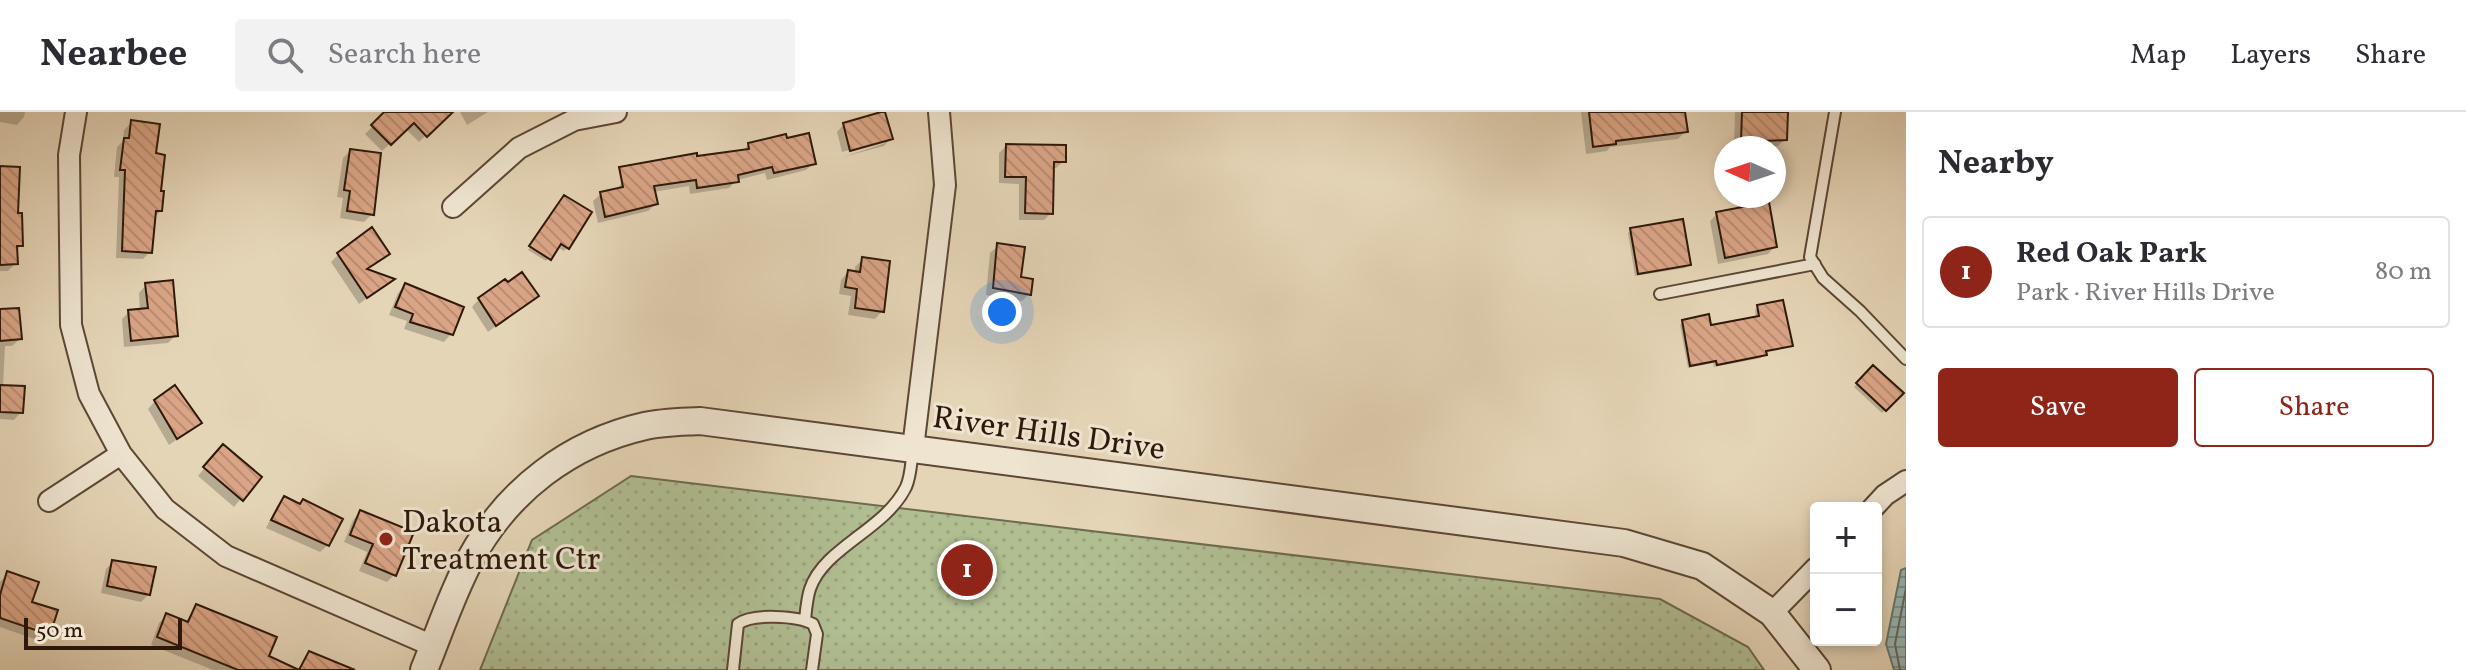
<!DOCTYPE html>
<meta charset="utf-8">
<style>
:root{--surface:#fff;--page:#f2f2f3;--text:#2b2b33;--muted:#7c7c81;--line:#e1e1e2;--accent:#8f2418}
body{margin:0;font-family:Vollkorn,serif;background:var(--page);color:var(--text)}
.controls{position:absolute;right:24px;bottom:24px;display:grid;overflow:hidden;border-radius:8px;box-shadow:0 4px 12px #0003}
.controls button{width:72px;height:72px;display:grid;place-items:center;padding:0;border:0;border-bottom:2px solid var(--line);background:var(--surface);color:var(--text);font:40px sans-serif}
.compass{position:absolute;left:1714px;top:24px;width:72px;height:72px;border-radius:50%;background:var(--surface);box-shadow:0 4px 12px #0003;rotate:273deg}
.scale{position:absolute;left:24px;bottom:20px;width:158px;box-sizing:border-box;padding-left:8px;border:4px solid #2e180a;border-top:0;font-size:22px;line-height:28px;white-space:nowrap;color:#2e180a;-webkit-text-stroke:6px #eee4d0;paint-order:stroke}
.you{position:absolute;left:1002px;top:200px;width:28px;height:28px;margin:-20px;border:6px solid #fff;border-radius:50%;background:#1a73e8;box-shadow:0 0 0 12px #1a73e833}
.badge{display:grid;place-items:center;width:52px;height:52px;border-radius:50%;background:var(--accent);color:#fff;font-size:26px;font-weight:700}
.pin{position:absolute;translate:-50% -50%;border:4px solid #fff;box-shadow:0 2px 8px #0006}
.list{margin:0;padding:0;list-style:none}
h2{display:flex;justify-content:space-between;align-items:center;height:104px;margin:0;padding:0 32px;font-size:34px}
h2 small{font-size:26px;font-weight:400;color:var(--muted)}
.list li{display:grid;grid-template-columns:52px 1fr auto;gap:24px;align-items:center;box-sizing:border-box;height:112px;margin:0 16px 16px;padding:0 16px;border:2px solid var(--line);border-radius:8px}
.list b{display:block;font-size:30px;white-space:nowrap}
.list p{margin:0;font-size:26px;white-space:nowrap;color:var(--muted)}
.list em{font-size:26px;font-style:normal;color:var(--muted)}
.actions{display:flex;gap:16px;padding:24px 32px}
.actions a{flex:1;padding:18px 0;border:2px solid var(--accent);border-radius:8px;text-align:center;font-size:28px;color:var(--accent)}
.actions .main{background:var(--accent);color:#fff}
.icon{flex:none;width:44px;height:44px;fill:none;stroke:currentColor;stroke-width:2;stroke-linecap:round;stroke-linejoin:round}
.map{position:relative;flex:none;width:1906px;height:558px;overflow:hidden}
header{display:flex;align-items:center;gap:48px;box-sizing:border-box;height:112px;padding:0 40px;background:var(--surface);border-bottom:2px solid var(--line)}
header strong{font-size:38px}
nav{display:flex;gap:44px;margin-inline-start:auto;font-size:28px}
.search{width:560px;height:72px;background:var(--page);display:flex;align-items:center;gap:20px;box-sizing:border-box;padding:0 28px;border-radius:8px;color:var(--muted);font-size:30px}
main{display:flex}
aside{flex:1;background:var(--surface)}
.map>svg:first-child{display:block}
.grass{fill:url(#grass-dots);stroke:#6f6b4e;stroke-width:2}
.water{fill:url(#water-rules);stroke:#6e7771;stroke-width:2}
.shadow{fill:#0003}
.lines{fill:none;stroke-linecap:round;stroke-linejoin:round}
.shore{stroke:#636860;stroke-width:2}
.building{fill:url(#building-back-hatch);stroke:#2e180a;stroke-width:2}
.service-casing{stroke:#5c4735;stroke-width:14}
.minor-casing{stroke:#5c4735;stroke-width:24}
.tertiary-casing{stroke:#5c4735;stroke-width:30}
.service{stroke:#eee4d0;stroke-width:10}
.minor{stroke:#eee4d0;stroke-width:20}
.tertiary{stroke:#eee4d0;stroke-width:26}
.poi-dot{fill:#8f2418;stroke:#eee4d0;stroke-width:3}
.labels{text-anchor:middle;stroke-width:6;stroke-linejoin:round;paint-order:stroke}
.street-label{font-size:32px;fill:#2e180a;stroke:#eee4d0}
.poi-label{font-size:32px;fill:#2e180a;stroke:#eee4d0;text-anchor:start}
</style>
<header>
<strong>Nearbee</strong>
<div class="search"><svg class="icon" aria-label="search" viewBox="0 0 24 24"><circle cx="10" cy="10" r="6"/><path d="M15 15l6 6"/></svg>Search here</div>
<nav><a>Map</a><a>Layers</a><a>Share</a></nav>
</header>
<main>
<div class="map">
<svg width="1906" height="558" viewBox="0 0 1906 558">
<defs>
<pattern id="grass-dots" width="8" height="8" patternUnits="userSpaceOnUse" patternTransform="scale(2)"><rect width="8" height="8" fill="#b0be92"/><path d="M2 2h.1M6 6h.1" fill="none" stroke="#98a37d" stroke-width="1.8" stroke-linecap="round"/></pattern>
<pattern id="water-rules" width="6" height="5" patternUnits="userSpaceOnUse" patternTransform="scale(2)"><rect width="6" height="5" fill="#98b7b6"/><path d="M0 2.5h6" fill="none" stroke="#7c9492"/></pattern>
<pattern id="building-back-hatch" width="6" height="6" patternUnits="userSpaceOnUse" patternTransform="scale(2)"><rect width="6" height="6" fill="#daa586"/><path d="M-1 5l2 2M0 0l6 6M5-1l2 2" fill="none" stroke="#bb8d72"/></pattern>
</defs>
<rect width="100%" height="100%" fill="#e5d5b7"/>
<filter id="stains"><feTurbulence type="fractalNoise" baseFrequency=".0025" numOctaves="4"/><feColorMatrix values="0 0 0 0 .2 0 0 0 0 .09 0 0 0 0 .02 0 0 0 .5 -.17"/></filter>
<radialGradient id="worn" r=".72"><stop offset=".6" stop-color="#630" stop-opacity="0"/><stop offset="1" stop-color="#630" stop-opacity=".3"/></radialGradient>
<path class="grass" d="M631,364L1660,487L1748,535L1764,558H480L532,428Z"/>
<path class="water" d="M1906,456V558H1894L1886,532L1901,458Z"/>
<path class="shadow" d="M0,0H25L24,5L17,13L0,10Z
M387,0H447L448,2L419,30L406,17L382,39L365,22Z
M460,0H488L467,13Z
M1581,0H1683L1685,20L1678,27L1610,35L1607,39L1586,42Z
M1735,0H1786L1785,27L1778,34L1734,36Z
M132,10L154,43L161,99L153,106L150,140L143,147L116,146L119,65H114L117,35L123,29L124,18Z
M844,12L891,26L884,34L843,45L885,31V27L842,40L837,20Z
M749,32L814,51L806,58L767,68L765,61L737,68L729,76L690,82L689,74L653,80L656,92L648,99L598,111L593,89L601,82L615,79L623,70L696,47L742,40Z
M1006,34L1064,49L1056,56H1052L1051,101L1044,108H1019V72L999,71V41Z
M350,39L372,102L364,110L340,106L343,86L337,85L343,46Z
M0,56L21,133L16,139V151L8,159H0Z
M561,89L567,136L564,139L557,135L546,149L528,138Z
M1717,102L1775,134L1768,142L1718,152L1710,109Z
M1631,118L1689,152L1685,156L1635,164L1628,121Z
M998,134L1029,182L1022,189L986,183L990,141Z
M387,141L366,158L391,168L359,192L331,150L338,143Z
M863,147L882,199L875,207L848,203L851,184L839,182L841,168L848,160L855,161V155Z
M146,173L176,223L168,231L124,235L122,207L129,200L140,199L139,181Z
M405,173L451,222L444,230L404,217L407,209L389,203L398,181Z
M536,184L488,220L472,195L479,187Z
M1758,195L1791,233L1787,236L1764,241L1761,246L1714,255L1713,251L1688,256L1680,213L1683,209L1709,215L1756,206L1755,198Z
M0,199L20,227L12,234H5L3,275L21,300L14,308L0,307Z
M1873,255L1901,281L1882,301L1854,275Z
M155,289L200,311L169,333L148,297Z
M216,342L259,365L234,395L198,364Z
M284,386L328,433L320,440L266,416L277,394Z
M360,400L394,463L387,470L359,459L367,440L344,430L353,408Z
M113,450L149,482L141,490L101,481L106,457Z
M8,461L48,522L40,529L0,515V470Z
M196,494L266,545L277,558H213L151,533L159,511L167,503L185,511Z"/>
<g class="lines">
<path class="shore" d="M1900,558L1895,532L1906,476"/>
</g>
<path class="building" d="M384,0H453L427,25L414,11L391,33L371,13Z
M881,0H885L893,27L850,39L843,11Z
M1589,0H1685L1688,20L1616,29V32L1593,35Z
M1742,0H1788L1787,28L1741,30Z
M131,8L160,12L156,41L165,43L161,79H164L162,99H156L152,141L122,139L125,58H120L124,26H129Z
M809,21L816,52L774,61L772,55L738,63L739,70L697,76L696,68L654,74L658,92L605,105L600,80L623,75L619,55L697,41V44L749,37L748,31L786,22L787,26Z
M1006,32L1066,33V50H1054L1053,102L1025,101L1026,65H1005Z
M350,37L381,41L374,103L347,99L350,79L344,78Z
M0,54L20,55L18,101H22L23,134H17L18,152L0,153Z
M564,83L592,100L569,137L561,132L551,148L529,134Z
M1769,90L1777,135L1725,146L1716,100Z
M1683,107L1691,153L1638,162L1630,116Z
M372,115L390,142L367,157L395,167L367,186L337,141Z
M997,131L1025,135L1021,165L1033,167L1031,183L993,176Z
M862,145L890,149L884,200L855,196L857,177L845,175L848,158L860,160Z
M522,160L539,184L496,214L478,186L505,167L508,170Z
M173,168L178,224L131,229L128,198L148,196L145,171Z
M405,171L464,195L453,223L410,210L413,202L395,195Z
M1783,188L1793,234L1766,239L1767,243L1717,253L1716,249L1690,254L1682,208L1709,202L1711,213L1759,204L1757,193Z
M19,196L22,227L0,229V197Z
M1873,253L1904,281L1886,299L1856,271Z
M0,273L25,274L23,301L0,300Z
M175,273L202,311L177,327L154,288Z
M223,332L262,365L243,389L203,355Z
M284,384L300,392L303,387L343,407L329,434L271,408Z
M360,398L414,420L396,464L365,451L373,432L350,423Z
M112,448L156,455L150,483L107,474Z
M7,459L39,470L32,490L58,498L50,523L0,506V483Z
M196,492L277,525L269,544L299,558L309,539L355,558H238L157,525L166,501L188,510Z"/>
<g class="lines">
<defs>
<path id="service" d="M1835,0L1810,145L1823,166L1860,199L1906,247
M1660,182L1815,152
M805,508C806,498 807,486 810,477C824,435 885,418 906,375C911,364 911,350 913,338
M733,558L738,512C752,501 798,504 813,512L817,522L812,558"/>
<path id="minor" d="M76,0L69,43L71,213L89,282L121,342L165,397L226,444L433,534
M453,95L519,36L574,8L616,0
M913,336L945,73L939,0
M49,389L121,342
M1873,396L1885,383L1906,369
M1772,501L1816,456"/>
<path id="tertiary" d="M424,558C439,521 452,481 471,446C508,378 570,331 645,314C663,310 682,310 700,309L1624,431L1702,454L1772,501L1817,558"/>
</defs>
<use href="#service" class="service-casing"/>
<use href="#minor" class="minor-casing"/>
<use href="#tertiary" class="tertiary-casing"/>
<use href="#service" class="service"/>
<use href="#minor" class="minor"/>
<use href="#tertiary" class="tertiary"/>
</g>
<circle class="poi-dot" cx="386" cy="427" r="8"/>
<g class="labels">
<g class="street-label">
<text transform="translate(1049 320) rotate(8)" y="11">River Hills Drive</text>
</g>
<g class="poi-label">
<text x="402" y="420">Dakota<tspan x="402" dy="37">Treatment Ctr</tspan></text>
</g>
</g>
<rect width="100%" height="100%" filter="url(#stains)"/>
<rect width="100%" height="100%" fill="url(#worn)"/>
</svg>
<div class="controls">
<button>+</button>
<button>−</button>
</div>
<svg class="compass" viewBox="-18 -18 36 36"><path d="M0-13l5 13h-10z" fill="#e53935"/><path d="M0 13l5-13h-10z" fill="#7c7c81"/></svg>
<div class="scale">50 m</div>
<div class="you"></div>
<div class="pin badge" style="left:967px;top:458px">1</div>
</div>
<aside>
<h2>Nearby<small></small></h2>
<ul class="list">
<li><span class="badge">1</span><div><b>Red Oak Park</b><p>Park · River Hills Drive</p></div><em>80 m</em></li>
</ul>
<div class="actions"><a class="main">Save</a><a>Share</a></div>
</aside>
</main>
